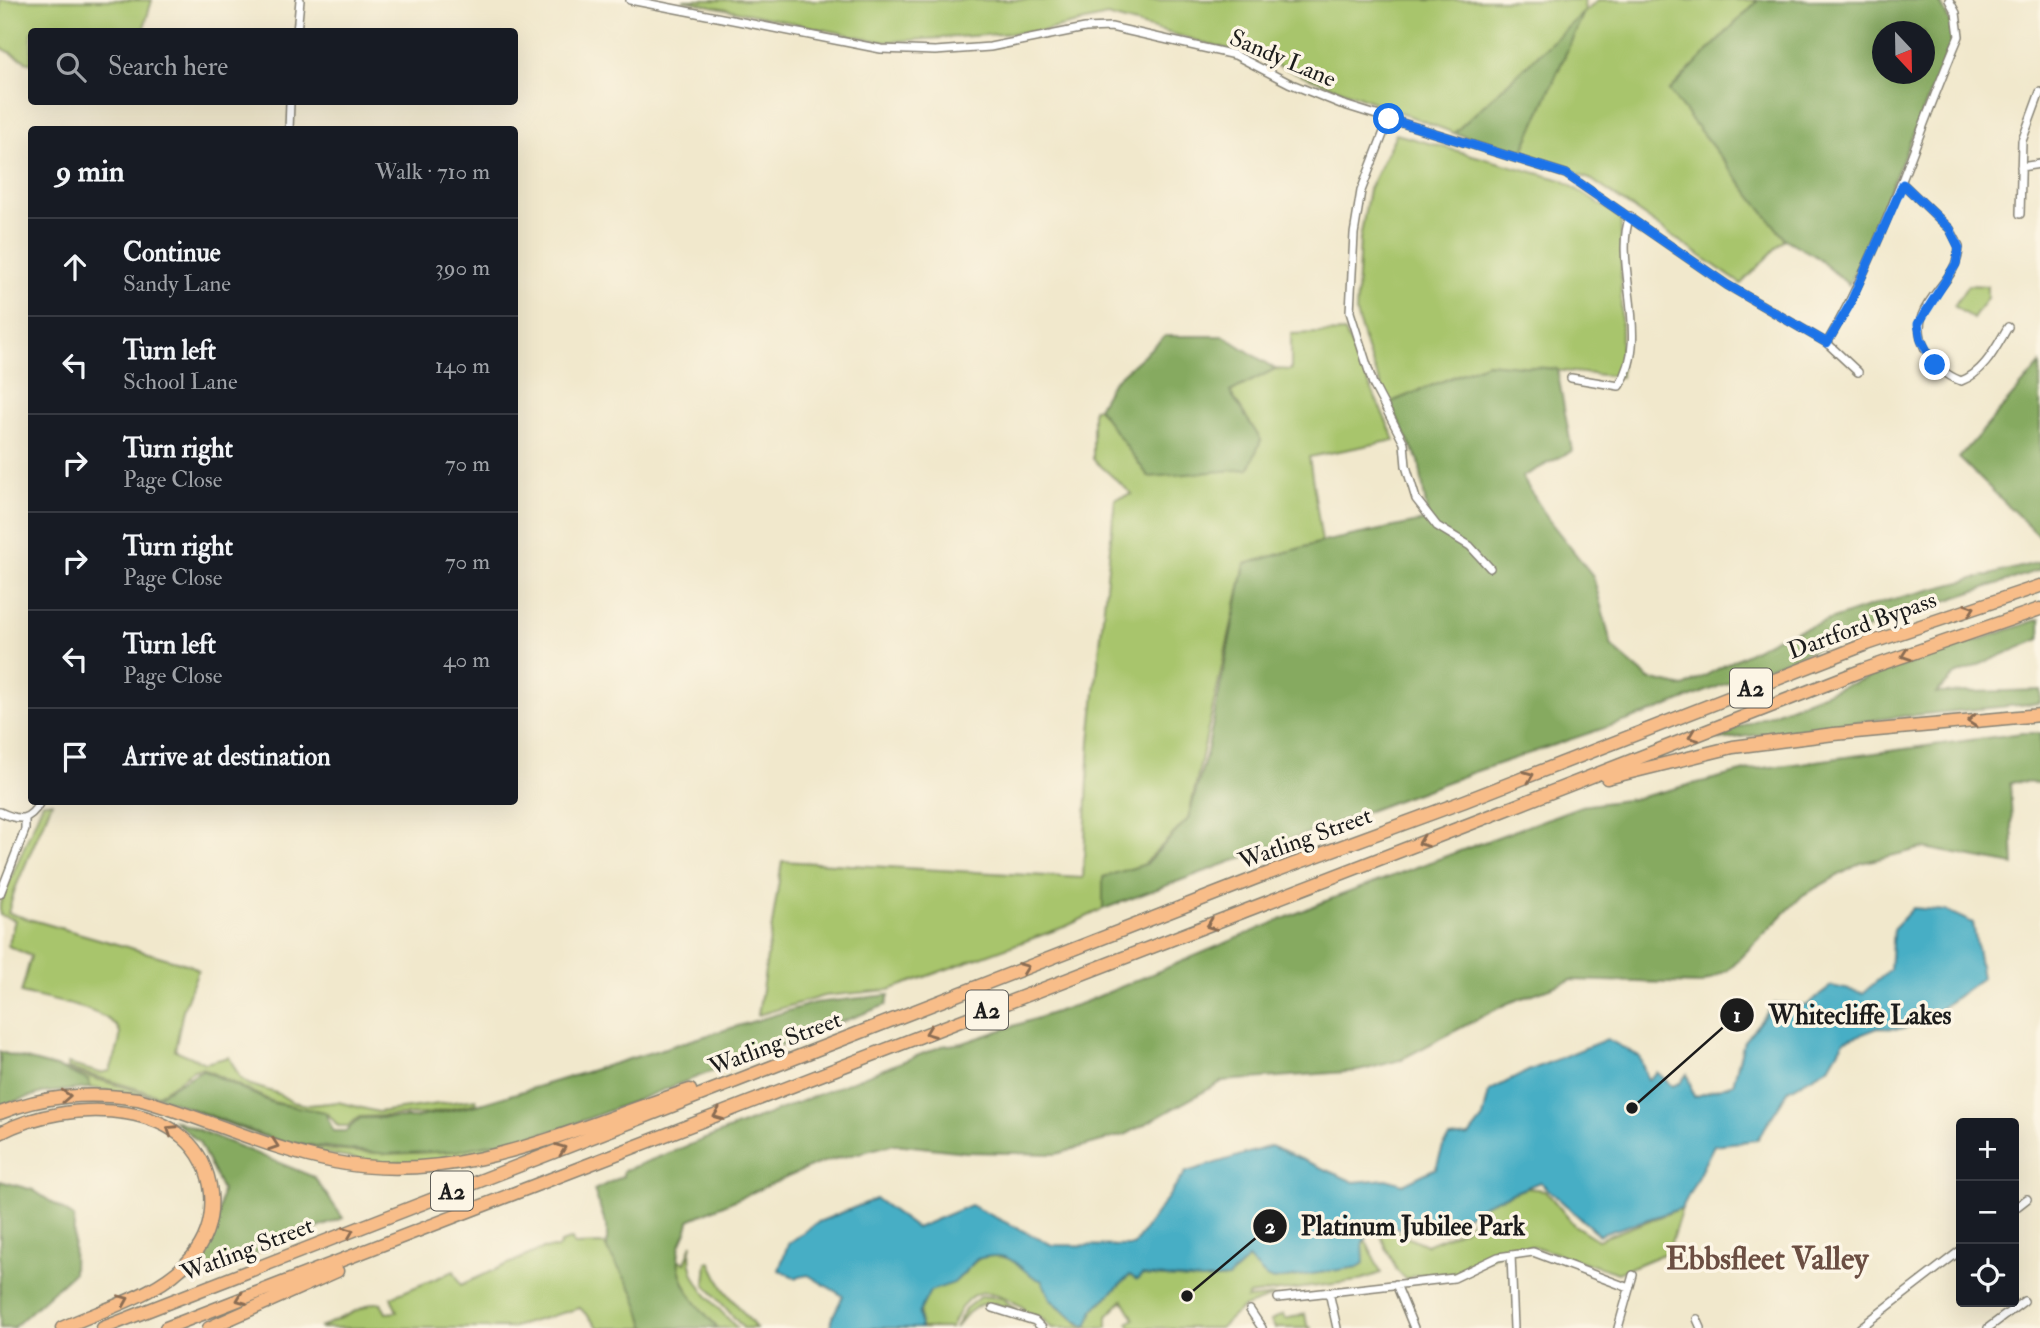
<!DOCTYPE html>
<meta charset="utf-8">
<style>
:root{--surface:#171b24;--page:#242831;--text:#f1f3f6;--muted:#9ea1a6;--line:#363941}
body{margin:0;font-family:"IM FELL Double Pica",serif;background:var(--page);color:var(--text)}
.controls{position:absolute;right:21px;bottom:21px;display:grid;overflow:hidden;border-radius:7px;box-shadow:0 7px 28px #0002}
.controls button{width:63px;height:63px;display:grid;place-items:center;padding:0;border:0;border-bottom:2px solid var(--line);background:var(--surface);color:var(--text);font:35px sans-serif}
.compass{position:absolute;left:1872px;top:21px;width:63px;height:63px;border-radius:50%;background:var(--surface);box-shadow:0 7px 28px #0002;rotate:158deg}
.stop{position:absolute;width:21px;height:21px;margin:-16px;border:5px solid #1a73e8;border-radius:50%;background:#fff}
.stop.end{background:#1a73e8;border-color:#fff;box-shadow:0 2px 7px #0008}
.list{margin:0;padding:0;list-style:none}
h2{display:flex;justify-content:space-between;align-items:center;height:91px;margin:0;padding:0 28px;font-size:30px}
h2 small{font-size:23px;font-weight:400;color:var(--muted)}
.list li{display:grid;grid-template-columns:46px 1fr auto;gap:21px;align-items:center;box-sizing:border-box;height:98px;padding:0 28px;border-top:2px solid var(--line)}
.list b{display:block;font-size:26px;white-space:nowrap}
.list p{margin:0;font-size:23px;white-space:nowrap;color:var(--muted)}
.list em{font-size:23px;font-style:normal;color:var(--muted)}
.icon{flex:none;width:38px;height:38px;fill:none;stroke:currentColor;stroke-width:2;stroke-linecap:round;stroke-linejoin:round}
.map{position:relative;flex:none;width:2040px;height:1328px;overflow:hidden}
.search{position:absolute;background:var(--surface);box-shadow:0 7px 28px #0002;left:28px;top:28px;width:490px;height:77px;display:flex;align-items:center;gap:18px;box-sizing:border-box;padding:0 24px;border-radius:7px;color:var(--muted);font-size:26px}
.panel{position:absolute;background:var(--surface);box-shadow:0 7px 28px #0002;left:28px;top:126px;width:490px;height:679px;border-radius:7px}
.map>svg:first-child{display:block}
.green{fill:#a8c56c;stroke:#627044;stroke-width:2}
.forest{fill:#86aa60;stroke:#51633e;stroke-width:2;fill-rule:evenodd}
.water{fill:#46aec5;stroke:#316570;stroke-width:2}
.lines{fill:none;stroke-linecap:round;stroke-linejoin:round}
.minor-casing{stroke:#868274;stroke-width:10}
.trunk-casing{stroke:#868274;stroke-width:15}
.minor{stroke:#fff;stroke-width:7}
.trunk{stroke:#f8bd89;stroke-width:12}
.oneway{stroke:#8a6c52}
.route{stroke:#1a73e8;stroke-width:9}
.labels{text-anchor:middle;stroke-width:7;stroke-linejoin:round;paint-order:stroke}
.shield{fill:#fcf5e5;stroke:#5f5d58;stroke-width:2}
.shield-label{font-size:23px;font-weight:bold;fill:#1c1c1c}
.street-label{font-size:24px;fill:#1c1c1c;stroke:#fcf5e5}
.district-label{font-size:32px;font-weight:bold;fill:#6b4e42;stroke:#fcf5e5}
.leader{fill:none;stroke:#1c1c1c;stroke-width:2.5}
.callout-dot{fill:#1c1c1c;stroke:#fcf5e5;stroke-width:2.5}
.mark-label{font-size:21px;text-anchor:middle;font-weight:bold;fill:#fff}
.callout-label{font-size:26px;text-anchor:middle;font-weight:bold;fill:#1c1c1c;stroke:#fcf5e5;stroke-width:7;stroke-linejoin:round;paint-order:stroke}
</style>
<div class="map">
<svg width="2040" height="1328" viewBox="0 0 2040 1328">
<rect width="100%" height="100%" fill="#fcf5e5"/>
<filter id="ink" filterUnits="userSpaceOnUse"><feTurbulence type="fractalNoise" baseFrequency=".0143" numOctaves="2"/><feDisplacementMap in="SourceGraphic" scale="14" xChannelSelector="R" yChannelSelector="G"/><feConvolveMatrix kernelMatrix="1 2 1 2 8 2 1 2 1" color-interpolation-filters="sRGB"/></filter>
<filter id="wash" filterUnits="userSpaceOnUse"><feTurbulence type="fractalNoise" baseFrequency=".00686" numOctaves="4" result="noise"/><feDisplacementMap in="SourceGraphic" scale="28" xChannelSelector="R" yChannelSelector="G"/><feGaussianBlur stdDeviation="1.57" result="paint"/><feColorMatrix in="noise" values="0 0 0 0 0 0 0 0 0 0 0 0 0 0 0 0 0 1.4 0 .05"/><feComposite in="paint" operator="in"/></filter>
<g filter="url(#wash)">
<rect width="100%" height="100%" fill="#f1e8cc"/>
<path class="green" d="M0,0H152L143,31L32,32L31,64L0,47Z
M683,0H1584L1585,12L1598,0H1758L1669,91L1785,239L1741,284L1592,180L1522,153L1583,14L1454,133L1253,56L1107,16L1043,31L884,42Z
M1396,134L1562,180L1621,218V377L1487,363L1389,403L1369,356L1356,313L1360,239L1369,189Z
M1968,285L1987,286V298L1973,319L1954,306Z
M1345,332L1395,440L1309,457L1322,542L1245,564L1188,819L1143,865L1104,877L1103,909L1067,926L889,990L824,996L758,1015L782,861L1083,878L1090,741L1115,499L1132,494L1093,459V409L1098,408L1149,477L1261,440L1230,392L1275,369L1291,370V334Z
M43,802H52L15,889L8,913L190,965L198,970L183,1010L175,1050L205,1063L229,1057L240,1078L248,1084L279,1094L292,1102L309,1105L338,1102L378,1112L476,1099L477,1103L427,1114L359,1117L348,1126H338L328,1114L273,1102L202,1068L194,1070L158,1095L67,1068L68,1064L100,1073L110,1071C113,1060 121,1045 120,1034C118,1010 42,999 21,993L31,956L8,946L15,920L0,915V904Z
M59,1068L157,1097L91,1088L88,1080Z
M189,1109C218,1120 249,1134 280,1141C368,1162 458,1154 545,1134C407,1186 320,1160 189,1109Z
M1526,1188L1545,1190L1574,1225L1598,1240L1682,1208L1668,1252L1618,1273L1533,1246L1507,1250L1452,1275C1438,1276 1419,1270 1406,1280L1397,1271L1378,1230L1387,1227L1426,1245L1465,1229L1483,1205Z
M572,1239L574,1245L604,1244L634,1293L646,1328H599L580,1308L510,1328H319L373,1303H381L386,1313L397,1312L391,1297L454,1271L461,1285L542,1249L558,1248L561,1243Z
M1365,1239L1381,1273L1357,1281L1249,1295L1247,1299L1275,1296L1242,1308L1220,1328H1131L1128,1323L1134,1319L1123,1300L1107,1316V1328H1052L1040,1317L1023,1312L1024,1308C988,1285 968,1284 951,1328H921C919,1313 918,1293 937,1286C943,1285 948,1286 953,1283C973,1270 971,1251 1003,1257C1018,1259 1031,1274 1044,1282L1051,1300L1082,1326L1093,1310L1130,1275L1137,1279L1142,1275L1202,1280L1228,1278L1248,1259L1273,1280L1358,1267L1364,1263L1362,1248Z
M692,1244C682,1278 716,1305 737,1328H718C700,1309 679,1287 678,1259L685,1263Z
M710,1261L723,1288L756,1328H743L705,1284L707,1262Z
M981,1296L1002,1298L1017,1310L994,1303L992,1306L981,1304L968,1313L955,1328L966,1308Z
M1283,1314L1285,1319L1305,1314L1307,1325L1311,1328H1275L1271,1321Z"/>
<path class="forest" d="M1758,0H1939L1952,27V43L1849,285L1815,256L1785,239L1669,91ZM1882,32H1924V74H1882Z
M1584,12L1522,153L1454,133Z
M1165,336H1224L1275,369L1230,392L1261,440L1249,469L1149,477L1098,408L1112,383Z
M1487,363L1557,369L1572,451L1522,477L1548,519L1593,576L1612,647L1649,679L1684,687L1776,638L1886,601L2040,562V570L1905,614L1658,710L1474,772L1103,909V877L1146,864L1188,819L1207,752L1245,564L1322,542L1428,520L1419,461L1389,403Z
M2040,364V537L1959,458Z
M2040,619V639L1955,675L1936,693L2040,690V703L1905,716L1718,740L1734,729L1838,688Z
M2022,733H2040V783L2010,782L2014,865L1924,848L1861,863L1803,895L1728,970L1701,984L1571,980L1506,1004L1400,1060L1359,1071L1223,1081L1127,1134L1056,1154L966,1152L894,1144L820,1163L689,1220C689,1231 680,1240 679,1251C674,1282 699,1308 718,1328H646L634,1293L607,1250V1228L594,1190L623,1176V1171L942,1046L963,1043L1085,1002L1328,900L1581,806L1633,799L1749,770Z
M889,995L886,1005L561,1129L456,1151L387,1154L282,1142L157,1096L202,1070L273,1103L325,1112L333,1131H346L360,1118H414L477,1105L814,1003Z
M0,1052L59,1068L88,1080L91,1088L42,1093L0,1106Z
M172,1119L314,1177L343,1218L171,1288L206,1254L216,1230L222,1190L199,1142Z
M0,1181L33,1190L74,1217L73,1273L13,1328H0Z"/>
<path class="water" d="M1913,908L1947,911L1973,923L1982,978L1921,1023L1900,1029L1878,1028L1844,1041L1829,1067L1789,1090L1757,1140L1714,1145L1682,1208L1599,1235L1540,1182L1483,1205L1444,1232L1418,1233L1384,1224L1363,1241L1364,1263L1358,1267L1273,1280L1266,1277L1248,1259L1228,1278L1202,1280L1142,1275L1137,1280L1130,1275L1093,1310L1088,1325L1084,1326L1051,1300L1042,1281C1014,1270 1017,1248 977,1259L954,1283L930,1291L919,1313L921,1328H831V1320L843,1296L808,1275L796,1278L779,1270L788,1244L816,1223L876,1199L916,1228L970,1205L1052,1245L1133,1246L1186,1172L1271,1146L1354,1182L1386,1179L1403,1184L1436,1168L1443,1147L1450,1138L1469,1136L1483,1118L1489,1091L1528,1071L1607,1039L1639,1056L1648,1080L1657,1072L1672,1086L1680,1083L1687,1074L1694,1097L1733,1084L1744,1041L1775,1003L1807,1005L1832,986L1863,993L1890,970L1893,929Z"/>
</g>
<g filter="url(#ink)">
<g class="lines">
<defs>
<path id="minor" d="M630,0L881,49L935,51L990,47L1085,28L1111,27L1235,55L1289,83L1341,104L1566,174L1727,285L1827,343L1858,372
M297,32L300,0
M1389,119L1361,191L1354,234L1350,312L1373,384L1404,443L1406,466L1416,499L1437,526L1470,546L1490,568
M289,130L290,102
M2021,167L2040,164
M1903,184L1950,229L1959,246C1959,288 1903,302 1925,349C1933,364 1945,375 1961,381C1985,372 1996,347 2008,327
M2020,214L2022,141L2040,92
M1827,343C1884,246 1915,138 1959,36L1956,13L1949,0
M1571,378L1619,386C1652,337 1612,263 1630,216
M0,812C19,821 29,822 40,802
M0,894L25,830V818
M2014,1209L2027,1199
M1511,1255L1514,1328
M1396,1284L1414,1328
M1329,1292L1337,1328
M1278,1298L1454,1278L1498,1257L1533,1252L1629,1288
M993,1308L1035,1321L1042,1328
M1250,1310L1262,1328
M1697,1319L1701,1328
M1618,1328L1633,1275
M1860,1328L1961,1250
M1988,1328L2024,1301"/>
<path id="trunk" d="M1607,778L1733,747L1834,734L2040,715
M1495,814L1863,670L2040,609
M0,1113C46,1095 89,1092 138,1099C204,1117 267,1149 335,1162C460,1187 575,1127 690,1090
M0,1133C65,1098 201,1095 211,1193C213,1216 207,1239 192,1257C162,1294 103,1309 62,1328
M103,1328L1256,878L1465,801L1864,645L2040,586
M166,1328L1493,815
M209,1328L337,1271"/>
</defs>
<use href="#minor" class="minor-casing"/>
<use href="#trunk" class="trunk-casing"/>
<use href="#minor" class="minor"/>
<use href="#trunk" class="trunk"/>
</g>
<defs><path id="oneway-chevron" d="M-2-3.5L2.5 0L-2 3.5" fill="none" stroke-width="1.6" stroke-linecap="round" stroke-linejoin="round" transform="scale(1.75)"/></defs>
<g class="oneway">
<use href="#oneway-chevron" transform="translate(1970 609) rotate(-19)"/>
<use href="#oneway-chevron" transform="translate(1906 655) rotate(161)"/>
<use href="#oneway-chevron" transform="translate(1972 721) rotate(175)"/>
<use href="#oneway-chevron" transform="translate(1693 736) rotate(158)"/>
<use href="#oneway-chevron" transform="translate(1529 776) rotate(-21)"/>
<use href="#oneway-chevron" transform="translate(1423 842) rotate(159)"/>
<use href="#oneway-chevron" transform="translate(1211 925) rotate(159)"/>
<use href="#oneway-chevron" transform="translate(1024 968) rotate(-21)"/>
<use href="#oneway-chevron" transform="translate(930 1032) rotate(159)"/>
<use href="#oneway-chevron" transform="translate(66 1096) rotate(-3)"/>
<use href="#oneway-chevron" transform="translate(718 1115) rotate(159)"/>
<use href="#oneway-chevron" transform="translate(171 1130) rotate(-147)"/>
<use href="#oneway-chevron" transform="translate(274 1145) rotate(19)"/>
<use href="#oneway-chevron" transform="translate(561 1149) rotate(-21)"/>
<use href="#oneway-chevron" transform="translate(349 1232) rotate(-22)"/>
<use href="#oneway-chevron" transform="translate(241 1299) rotate(159)"/>
<use href="#oneway-chevron" transform="translate(124 1300) rotate(-23)"/>
</g>
</g>
<g class="lines" filter="url(#ink)">
<path class="route" d="M1389,119L1566,174L1727,285L1827,343L1849,306L1903,184L1950,229L1959,248L1956,264L1918,324L1921,340L1935,365"/>
</g>
<g class="labels">
<g class="shield">
<rect x="1730" y="668.5" width="42" height="39" rx="5"/>
<rect x="966" y="990.5" width="42" height="39" rx="5"/>
<rect x="431" y="1171.5" width="42" height="39" rx="5"/>
</g>
<g class="shield-label">
<text x="1751" y="696">A2</text>
<text x="987" y="1018">A2</text>
<text x="452" y="1199">A2</text>
</g>
<g class="street-label">
<text transform="translate(1283 58) rotate(23)" y="8">Sandy Lane</text>
<text transform="translate(1862 625) rotate(-20)" y="8">Dartford Bypass</text>
<text transform="translate(1305 838) rotate(-20)" y="8">Watling Street</text>
<text transform="translate(775 1043) rotate(-21)" y="8">Watling Street</text>
<text transform="translate(247 1249) rotate(-21)" y="8">Watling Street</text>
</g>
<g class="district-label">
<text x="1767" y="1269">Ebbsfleet Valley</text>
</g>
</g>
<path class="leader" d="M1632 1108L1737 1015M1187 1296L1270 1226"/>
<g class="callout-dot">
<circle cx="1632" cy="1108" r="7"/>
<circle cx="1187" cy="1296" r="7"/>
<circle cx="1737" cy="1015" r="18"/>
<circle cx="1270" cy="1226" r="18"/>
</g>
<g class="mark-label">
<text x="1737" y="1022">1</text>
<text x="1270" y="1233">2</text>
</g>
<g class="callout-label">
<text x="1860" y="1024">Whitecliffe Lakes</text>
<text x="1413" y="1235">Platinum Jubilee Park</text>
</g>
</svg>
<div class="controls">
<button>+</button>
<button>−</button>
<button><svg class="icon" aria-label="locate" viewBox="0 0 24 24"><circle cx="12" cy="12" r="6"/><path d="M12 2v4M12 18v4M2 12h4M18 12h4"/></svg></button>
</div>
<svg class="compass" viewBox="-18 -18 36 36"><path d="M0-13l5 13h-10z" fill="#e53935"/><path d="M0 13l5-13h-10z" fill="#9ea1a6"/></svg>
<div class="stop" style="left:1389px;top:119px"></div>
<div class="stop end" style="left:1935px;top:365px"></div>
<div class="search"><svg class="icon" aria-label="search" viewBox="0 0 24 24"><circle cx="10" cy="10" r="6"/><path d="M15 15l6 6"/></svg>Search here</div>
<section class="panel">
<h2>9 min<small>Walk · 710 m</small></h2>
<ul class="list">
<li><svg class="icon" aria-label="ahead" viewBox="0 0 24 24"><path d="M12 20V5M6 11l6-6 6 6"/></svg><div><b>Continue</b><p>Sandy Lane</p></div><em>390 m</em></li>
<li><svg class="icon" aria-label="left" viewBox="0 0 24 24"><path d="M17 20v-9H6M10 6l-5 5 5 5"/></svg><div><b>Turn left</b><p>School Lane</p></div><em>140 m</em></li>
<li><svg class="icon" aria-label="right" viewBox="0 0 24 24"><path d="M7 20v-9h11M14 6l5 5-5 5"/></svg><div><b>Turn right</b><p>Page Close</p></div><em>70 m</em></li>
<li><svg class="icon" aria-label="right" viewBox="0 0 24 24"><path d="M7 20v-9h11M14 6l5 5-5 5"/></svg><div><b>Turn right</b><p>Page Close</p></div><em>70 m</em></li>
<li><svg class="icon" aria-label="left" viewBox="0 0 24 24"><path d="M17 20v-9H6M10 6l-5 5 5 5"/></svg><div><b>Turn left</b><p>Page Close</p></div><em>40 m</em></li>
<li><svg class="icon" aria-label="arrive" viewBox="0 0 24 24"><path d="M6 21V4h12l-3 4 3 4H6"/></svg><div><b>Arrive at destination</b></div></li>
</ul>
</section>
</div>
